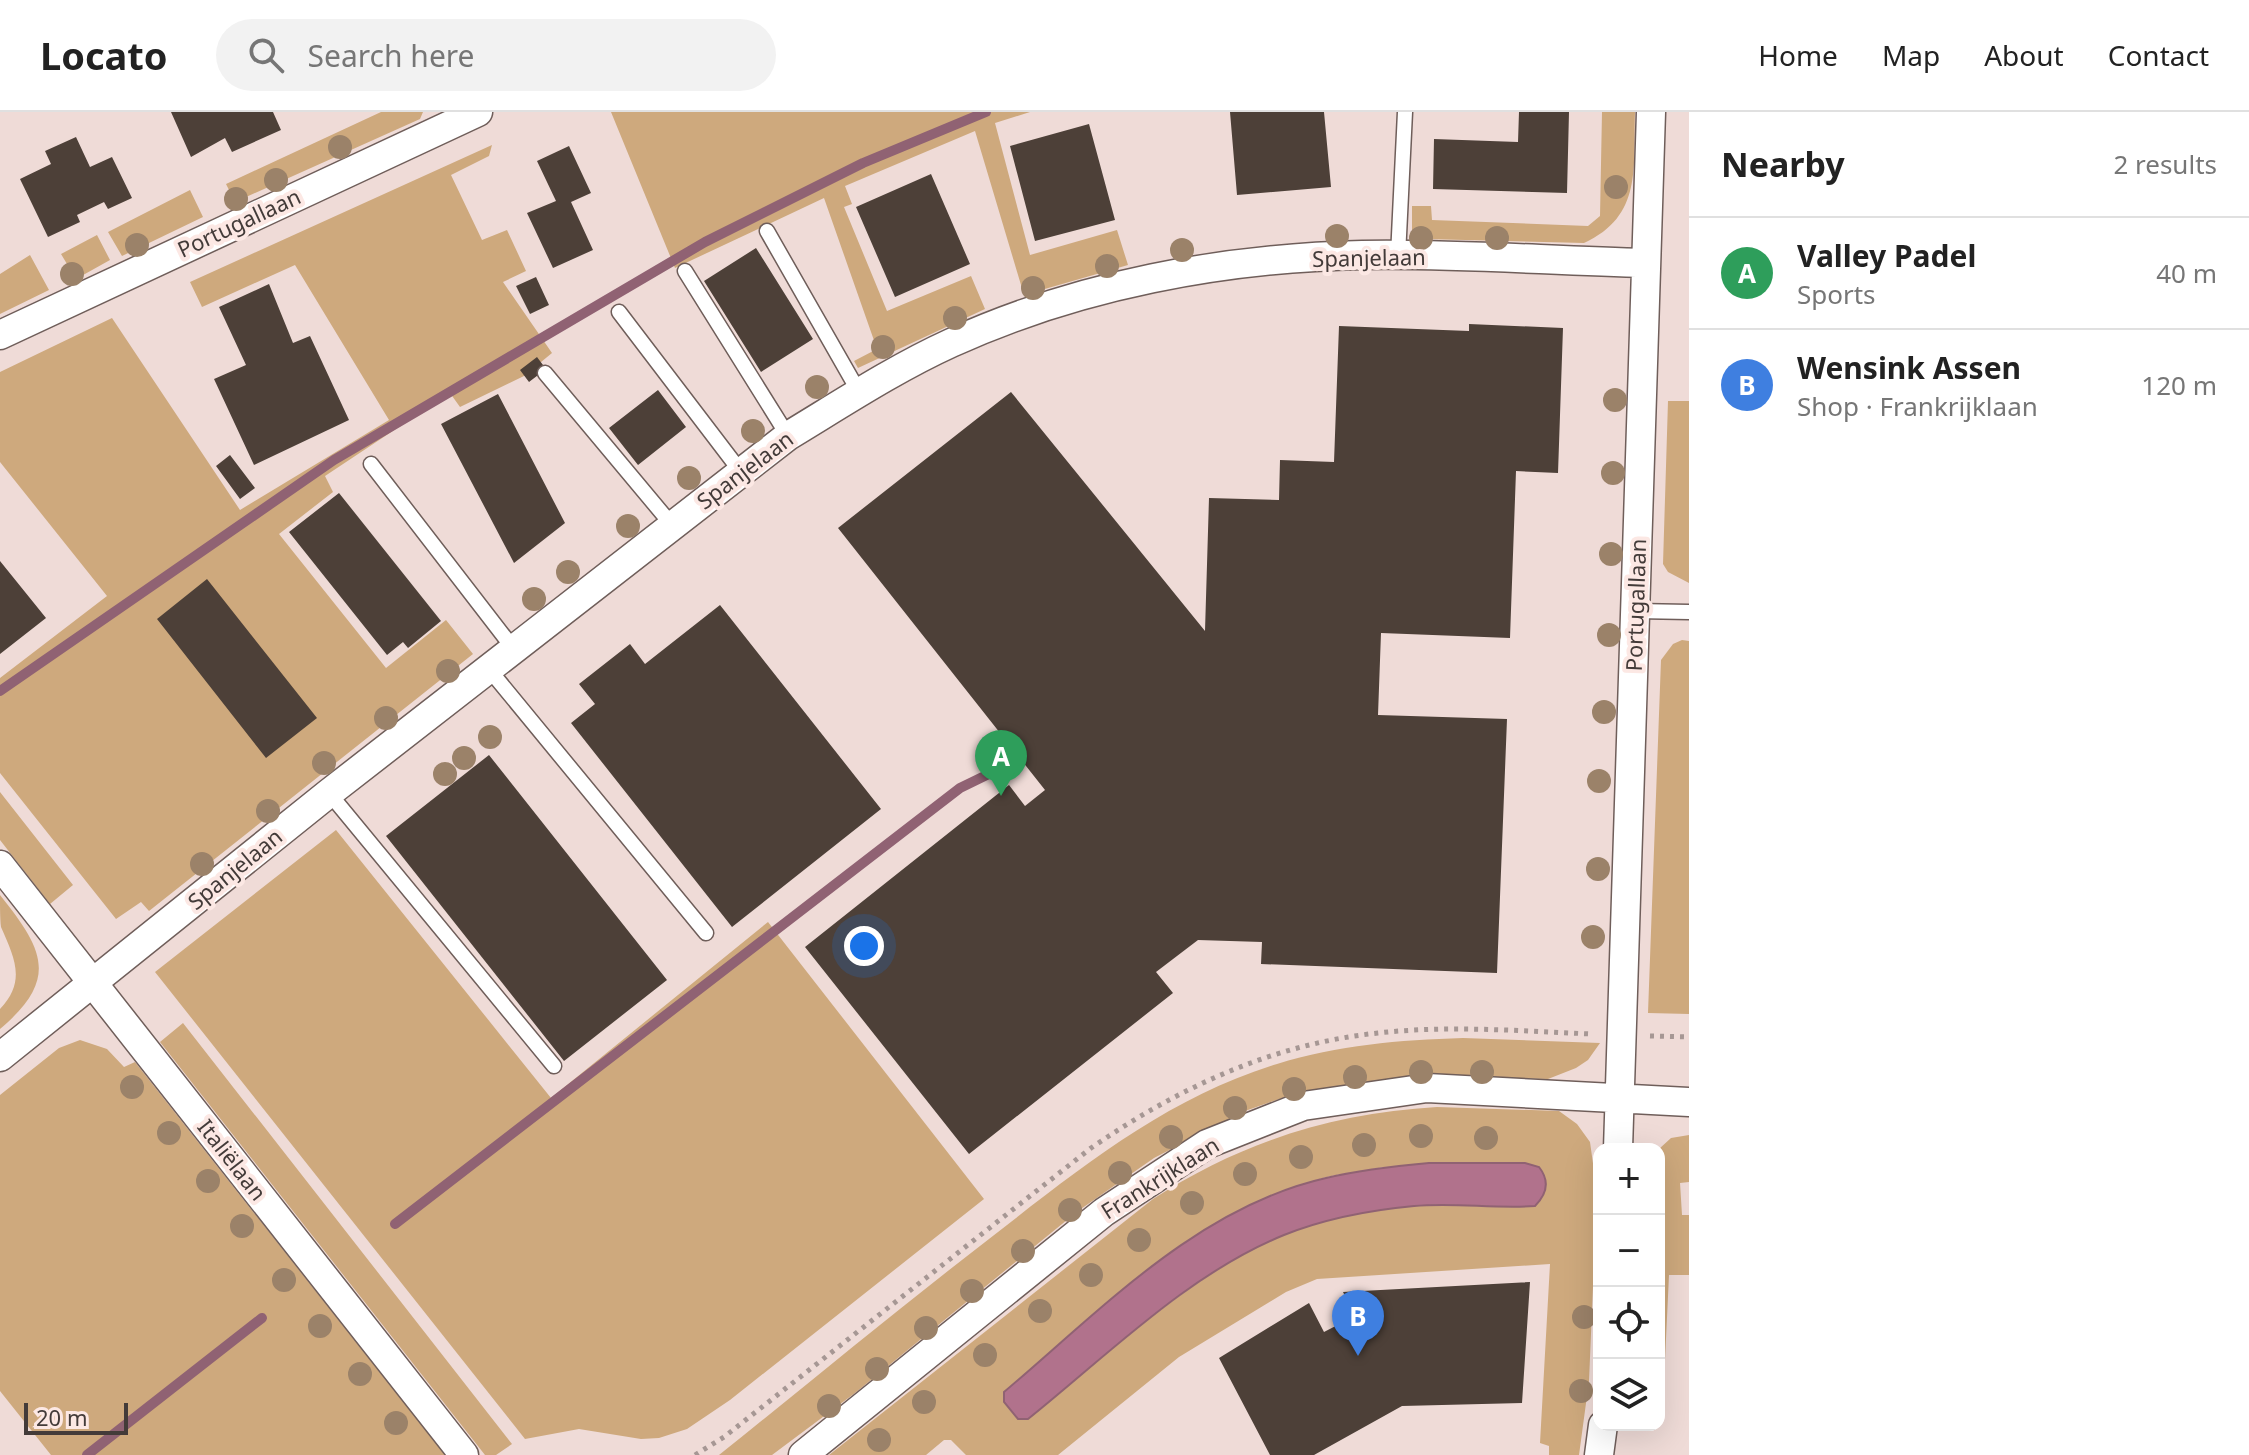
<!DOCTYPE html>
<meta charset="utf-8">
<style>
:root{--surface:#fff;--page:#f2f2f2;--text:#222;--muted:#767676;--line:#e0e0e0;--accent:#111827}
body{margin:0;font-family:"Noto Sans",sans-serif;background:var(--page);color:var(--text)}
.controls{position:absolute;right:24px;bottom:24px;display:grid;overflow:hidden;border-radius:16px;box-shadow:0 8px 32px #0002}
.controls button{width:72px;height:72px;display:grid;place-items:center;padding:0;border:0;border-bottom:2px solid var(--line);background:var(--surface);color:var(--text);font:40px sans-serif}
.scale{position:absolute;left:24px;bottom:20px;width:104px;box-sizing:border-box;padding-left:8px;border:4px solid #433b39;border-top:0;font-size:22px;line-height:28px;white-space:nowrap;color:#433b39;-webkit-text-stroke:6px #fce8e4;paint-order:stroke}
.you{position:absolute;left:864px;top:834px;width:28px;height:28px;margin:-20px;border:6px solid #fff;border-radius:50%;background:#1a73e8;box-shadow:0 0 0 12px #1a73e833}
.badge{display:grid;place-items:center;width:52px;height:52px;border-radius:50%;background:var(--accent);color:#fff;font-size:26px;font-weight:700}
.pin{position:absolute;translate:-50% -66px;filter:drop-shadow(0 2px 4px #0008)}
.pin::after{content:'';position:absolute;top:42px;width:28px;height:24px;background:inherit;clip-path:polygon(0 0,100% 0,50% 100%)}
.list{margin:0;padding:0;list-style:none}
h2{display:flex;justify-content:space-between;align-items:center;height:104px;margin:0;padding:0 32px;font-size:34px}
h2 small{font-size:26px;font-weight:400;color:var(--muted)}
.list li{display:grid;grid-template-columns:52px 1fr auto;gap:24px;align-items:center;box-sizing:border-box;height:112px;padding:0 32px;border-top:2px solid var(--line)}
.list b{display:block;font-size:30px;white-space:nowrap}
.list p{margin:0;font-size:26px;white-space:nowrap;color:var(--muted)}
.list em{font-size:26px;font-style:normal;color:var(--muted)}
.icon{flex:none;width:44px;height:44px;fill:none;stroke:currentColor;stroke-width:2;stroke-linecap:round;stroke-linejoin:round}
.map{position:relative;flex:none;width:1689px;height:1343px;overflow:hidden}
header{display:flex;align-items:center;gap:48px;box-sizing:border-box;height:112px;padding:0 40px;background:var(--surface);border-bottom:2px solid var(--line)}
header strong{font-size:38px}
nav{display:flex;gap:44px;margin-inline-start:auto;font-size:28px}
.search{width:560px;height:72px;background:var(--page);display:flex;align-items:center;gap:20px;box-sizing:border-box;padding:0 28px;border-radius:44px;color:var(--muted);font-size:30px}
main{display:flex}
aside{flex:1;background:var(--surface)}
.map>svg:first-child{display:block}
.green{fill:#cea97d;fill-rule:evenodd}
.water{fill:#b1728c;stroke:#906273;stroke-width:2}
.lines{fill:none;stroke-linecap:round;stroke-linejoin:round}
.stream{stroke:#906273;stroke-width:10}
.building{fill:#4d4038}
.service-casing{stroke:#6f5e5a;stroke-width:17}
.minor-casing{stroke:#6f5e5a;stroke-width:31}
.path{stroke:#a69794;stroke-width:5;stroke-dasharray:4 6;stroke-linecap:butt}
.service{stroke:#fff;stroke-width:14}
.minor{stroke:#fff;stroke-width:28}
.tree{fill:#9b8269}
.labels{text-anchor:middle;stroke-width:8;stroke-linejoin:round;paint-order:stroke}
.street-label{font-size:22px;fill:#433b39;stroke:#fce8e4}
</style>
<header>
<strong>Locato</strong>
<div class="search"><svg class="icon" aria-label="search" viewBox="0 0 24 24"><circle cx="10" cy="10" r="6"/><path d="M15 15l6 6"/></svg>Search here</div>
<nav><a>Home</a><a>Map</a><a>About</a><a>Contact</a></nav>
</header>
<main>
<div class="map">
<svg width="1689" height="1343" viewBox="0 0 1689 1343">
<rect width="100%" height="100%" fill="#efdbd7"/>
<path class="green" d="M381,0H423L420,7L235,90L226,72Z
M611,0H1030L995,11L1030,143L1117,118L1128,153L1024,183L975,19L845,74L852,92L844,95L887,199L971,164L985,197L858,256L854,249L877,237L824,86L675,156Z
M1602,0H1635C1633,55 1643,104 1584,131L1425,127L1412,121V94H1431L1432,108L1588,114L1600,104Z
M492,33L489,44L451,63L482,128L507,118L526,159L503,170L552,241L524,264L460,295L450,281L325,364L333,380L279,422L386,556L446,508L473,542L149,799L141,790L116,807L0,661V566L107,484L0,350V260L112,206L240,398L389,308L295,153L202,195L190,170Z
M190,78L203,105L122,144L108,120Z
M97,123L110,148L76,167L61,142Z
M30,143L49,178L0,202V162Z
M1668,289H1689V471L1668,460L1663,452Z
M1682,528L1689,529V902L1648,901L1661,548L1673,532Z
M0,680L73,773L50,792L0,728Z
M336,718L551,986L768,810L984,1087L730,1288L687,1317L659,1326L641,1327L579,1317L525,1327L155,860Z
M0,783C44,838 59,867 0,917V897C27,869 14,845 1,815C0,807 0,793 0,783Z
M183,911L512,1332L496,1343H485L160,930Z
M1463,926L1600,931L1588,948L1576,956L1548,967L1430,964L1364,970L1288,984L1245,999L1154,1046L1078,1099L855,1281L772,1343H719C809,1271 898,1197 989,1127C1079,1057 1166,986 1277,952C1338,933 1399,928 1463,926Z
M80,928L107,937L124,955L135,950L445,1343H51L0,1279V983L59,936Z
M1437,995L1559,999L1577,1012L1590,1030L1596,1073L1594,1151L1589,1269L1579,1343H1549V1334L1540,1331L1550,1152L1317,1167L1286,1180L1179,1245L1058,1343H966L951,1328H944L926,1343H829L1153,1087C1241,1030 1333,1001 1437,995ZM1384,1055L1535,1094C1494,1097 1454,1090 1414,1094C1371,1098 1324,1107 1284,1123C1191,1161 1106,1245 1028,1307L1018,1306L1005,1290C1097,1198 1194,1103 1323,1066C1342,1061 1364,1059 1384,1055Z
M1689,1023V1070L1680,1071L1682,1103H1689V1163H1669L1665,1248L1659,1247V1037L1671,1026Z"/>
<path class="water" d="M1429,1051H1525L1539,1055C1550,1069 1547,1082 1535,1094C1494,1097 1454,1090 1414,1094C1371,1098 1324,1107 1284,1123C1188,1162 1108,1243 1028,1307H1018L1004,1290V1280C1101,1198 1198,1095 1326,1066C1360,1058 1395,1054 1429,1051Z"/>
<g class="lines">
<path class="stream" d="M0,579L334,348L705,130L863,51L986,0
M395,1112L960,676L1032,641
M87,1343L262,1206"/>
</g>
<path class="building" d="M171,0H273L281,18L232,40L225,26L191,45Z
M1230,0H1324L1331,75L1237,83Z
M1519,0H1569L1567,81L1433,77L1434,27L1518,30Z
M1089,12L1115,108L1035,129L1010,34Z
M76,25L90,55L112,45L132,86L108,97L104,90L77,103L80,110L48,125L20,67L51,52L45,39Z
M569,34L591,81L571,90L593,138L553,156L527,101L556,89L537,49Z
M931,62L970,152L895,185L856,95Z
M756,136L813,227L761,260L704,169Z
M536,165L549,193L530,202L516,174Z
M269,172L293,231L310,224L349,308L254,353L214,267L246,253L219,195Z
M1469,212L1563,216L1558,361L1516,359L1510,526L1381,521L1378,603L1507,607L1497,861L1261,852L1262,830L1198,828L1156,860L1173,881L969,1042L805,835L1009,673L1025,694L1045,678L838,416L1011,280L1205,519L1209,386L1279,388L1280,348L1334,350L1339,214L1469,219Z
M537,245L546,257L529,270L520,258Z
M658,278L686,315L638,353L609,316Z
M498,282L565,411L514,451L441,312Z
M230,343L255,376L240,387L216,354Z
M339,381L441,509L408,536L403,530L387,543L289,420Z
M0,449L46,506L0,542Z
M207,467L317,606L266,646L157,507Z
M720,493L881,697L732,815L571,611L595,592L579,572L630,532L645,552Z
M489,643L667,868L564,949L386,724Z
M1530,1170L1522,1291L1402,1294L1314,1343H1270L1219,1246L1309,1191L1324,1220L1355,1204L1343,1180Z"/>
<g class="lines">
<defs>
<path id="service" d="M767,119L859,280
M1398,144L1405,0
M685,159L788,324
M619,200L741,360
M545,261L672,413
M371,352L513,536
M1636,499L1689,500
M488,556L706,821
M329,681L554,954"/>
<path id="minor" d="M0,223L478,0
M0,753L464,1343
M0,945L329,681L788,324C841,292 894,257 951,231C1078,173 1223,146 1362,143C1456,141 1552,149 1646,151
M1618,1037L1651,0
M803,1343L1104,1100L1207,1032L1303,994L1427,976L1689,990
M1599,1343L1603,1313"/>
</defs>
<use href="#service" class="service-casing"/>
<use href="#minor" class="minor-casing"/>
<path class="path" d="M1650,924L1689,925
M695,1343L724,1325L1091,1036C1178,976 1272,932 1378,921C1449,913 1521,919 1592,922"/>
<use href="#service" class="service"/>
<use href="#minor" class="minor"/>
</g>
<g class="tree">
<circle cx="340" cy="35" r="12"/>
<circle cx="276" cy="68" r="12"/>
<circle cx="1616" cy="75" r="12"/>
<circle cx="236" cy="87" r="12"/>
<circle cx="1337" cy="124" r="12"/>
<circle cx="1421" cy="126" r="12"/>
<circle cx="1497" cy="126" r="12"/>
<circle cx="137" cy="133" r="12"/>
<circle cx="1182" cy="138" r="12"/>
<circle cx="1107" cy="154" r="12"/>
<circle cx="72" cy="162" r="12"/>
<circle cx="1033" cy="176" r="12"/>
<circle cx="955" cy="206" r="12"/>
<circle cx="883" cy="235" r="12"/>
<circle cx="817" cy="275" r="12"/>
<circle cx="1615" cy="288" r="12"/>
<circle cx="753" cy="319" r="12"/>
<circle cx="1613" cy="361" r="12"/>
<circle cx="689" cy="366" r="12"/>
<circle cx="628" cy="414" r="12"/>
<circle cx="1611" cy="442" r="12"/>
<circle cx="568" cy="460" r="12"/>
<circle cx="534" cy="487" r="12"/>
<circle cx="1609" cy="523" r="12"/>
<circle cx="448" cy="559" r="12"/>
<circle cx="1604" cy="600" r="12"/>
<circle cx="386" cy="606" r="12"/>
<circle cx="490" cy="625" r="12"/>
<circle cx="464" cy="646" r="12"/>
<circle cx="324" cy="651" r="12"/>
<circle cx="445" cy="662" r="12"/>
<circle cx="1599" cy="669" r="12"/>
<circle cx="268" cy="699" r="12"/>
<circle cx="202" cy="752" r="12"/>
<circle cx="1598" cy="757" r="12"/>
<circle cx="1593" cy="825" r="12"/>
<circle cx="1421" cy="960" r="12"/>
<circle cx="1482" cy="960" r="12"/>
<circle cx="1355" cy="965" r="12"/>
<circle cx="132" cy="975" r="12"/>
<circle cx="1294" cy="977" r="12"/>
<circle cx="1235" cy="996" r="12"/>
<circle cx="169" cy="1021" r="12"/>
<circle cx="1421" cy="1024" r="12"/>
<circle cx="1171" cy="1025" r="12"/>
<circle cx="1486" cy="1026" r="12"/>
<circle cx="1364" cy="1033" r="12"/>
<circle cx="1301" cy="1045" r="12"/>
<circle cx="1120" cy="1061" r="12"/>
<circle cx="1245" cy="1062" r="12"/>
<circle cx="208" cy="1069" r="12"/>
<circle cx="1192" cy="1091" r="12"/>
<circle cx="1070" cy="1098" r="12"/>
<circle cx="242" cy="1114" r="12"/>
<circle cx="1139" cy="1128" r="12"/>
<circle cx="1023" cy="1139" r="12"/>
<circle cx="1091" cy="1163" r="12"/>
<circle cx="284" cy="1168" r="12"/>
<circle cx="972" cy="1179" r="12"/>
<circle cx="1040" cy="1199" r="12"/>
<circle cx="1584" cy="1205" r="12"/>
<circle cx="320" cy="1214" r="12"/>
<circle cx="926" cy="1216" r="12"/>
<circle cx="985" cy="1243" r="12"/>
<circle cx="877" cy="1257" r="12"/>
<circle cx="360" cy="1262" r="12"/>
<circle cx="1581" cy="1279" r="12"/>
<circle cx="924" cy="1290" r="12"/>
<circle cx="829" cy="1294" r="12"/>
<circle cx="396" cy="1311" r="12"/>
<circle cx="879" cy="1328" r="12"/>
</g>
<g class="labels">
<g class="street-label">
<text transform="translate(239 111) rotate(-25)" y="8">Portugallaan</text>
<text transform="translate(1369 146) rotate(-1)" y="8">Spanjelaan</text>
<text transform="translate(745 358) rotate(-37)" y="8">Spanjelaan</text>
<text transform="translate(1636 493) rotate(-88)" y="8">Portugallaan</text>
<text transform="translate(235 757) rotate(-39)" y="8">Spanjelaan</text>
<text transform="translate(232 1048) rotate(52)" y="8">Italiëlaan</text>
<text transform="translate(1160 1066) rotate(-32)" y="8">Frankrijklaan</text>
</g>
</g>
</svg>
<div class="controls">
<button>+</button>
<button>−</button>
<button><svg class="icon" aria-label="locate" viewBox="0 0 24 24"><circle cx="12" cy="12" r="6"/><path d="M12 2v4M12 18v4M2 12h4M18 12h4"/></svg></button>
<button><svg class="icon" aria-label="layers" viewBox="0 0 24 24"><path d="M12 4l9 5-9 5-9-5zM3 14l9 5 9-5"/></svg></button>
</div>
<div class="scale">20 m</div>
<div class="you"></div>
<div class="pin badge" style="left:1001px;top:684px;background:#2e9e5b">A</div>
<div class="pin badge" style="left:1358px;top:1244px;background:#3f7fe0">B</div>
</div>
<aside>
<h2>Nearby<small>2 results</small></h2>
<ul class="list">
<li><span class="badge" style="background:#2e9e5b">A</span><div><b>Valley Padel</b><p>Sports</p></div><em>40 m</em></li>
<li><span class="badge" style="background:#3f7fe0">B</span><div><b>Wensink Assen</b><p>Shop · Frankrijklaan</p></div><em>120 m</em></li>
</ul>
</aside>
</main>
